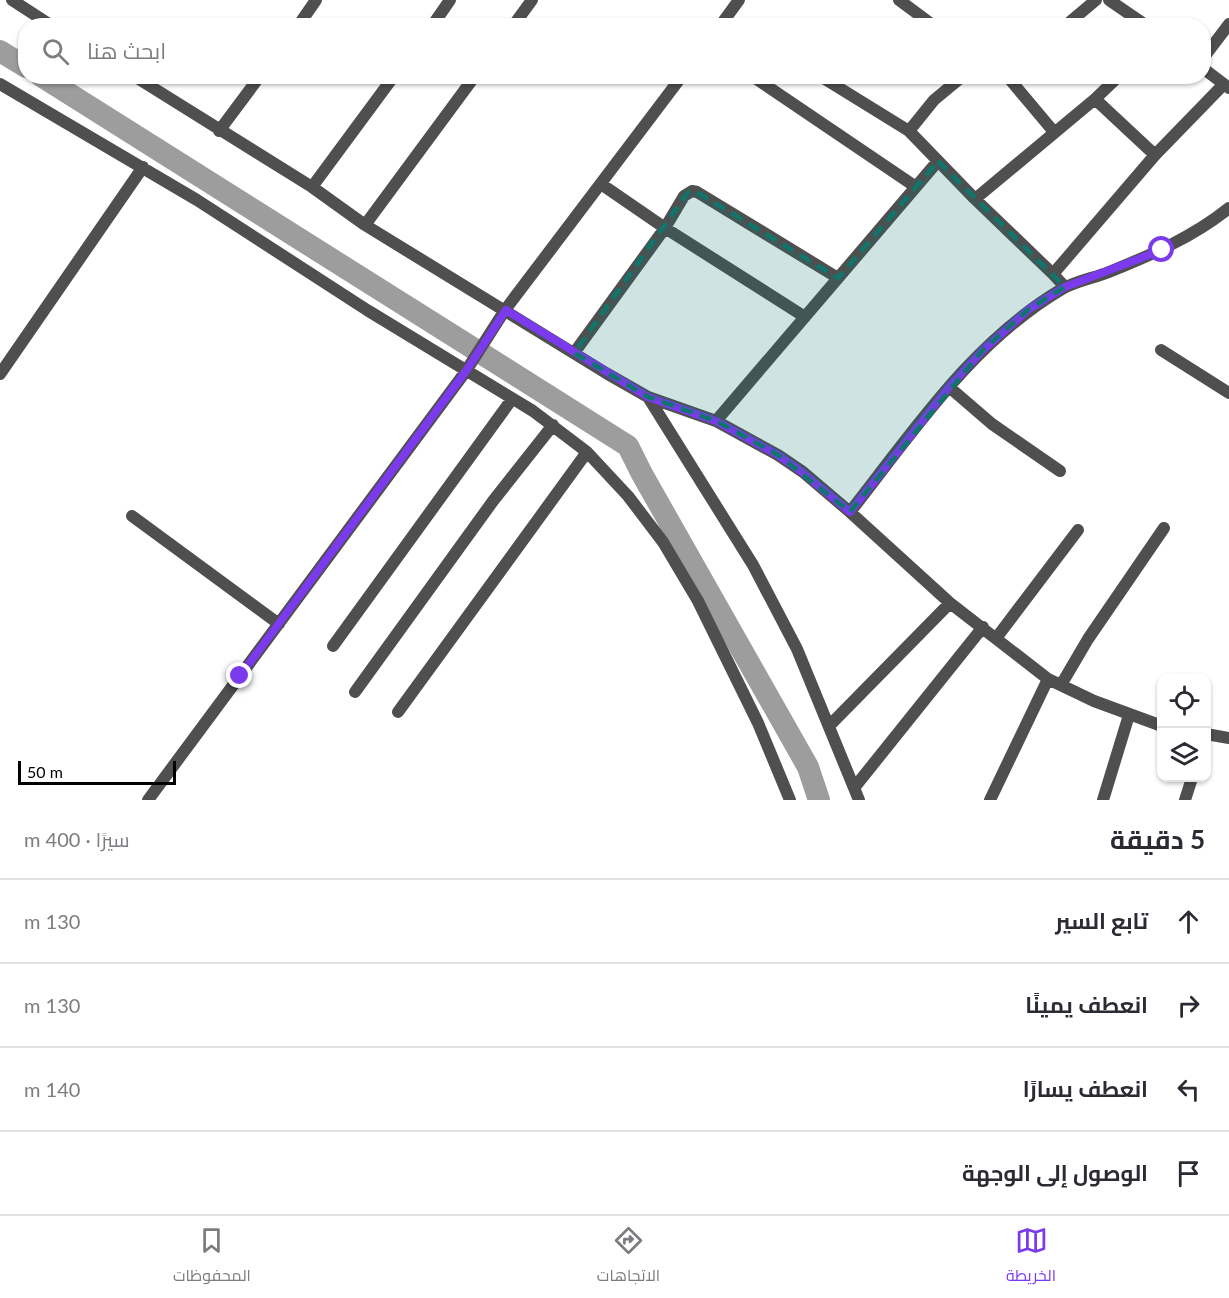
<!DOCTYPE html>
<html lang="ar">
<meta charset="utf-8">
<style>
:root{--surface:#fff;--page:#f7f7f7;--text:#2b2b33;--muted:#7c7c81;--line:#e1e1e2;--accent:#7c3aed}
body{margin:0;font-family:Lato,Cairo,sans-serif;background:var(--page);color:var(--text);direction:rtl}
.controls{position:absolute;right:18px;bottom:18px;display:grid;overflow:hidden;border-radius:12px;box-shadow:0 2px 4px #0004}
.controls button{width:54px;height:54px;display:grid;place-items:center;padding:0;border:0;border-bottom:2px solid var(--line);background:var(--surface);color:var(--text);font:30px sans-serif}
.scale{position:absolute;left:18px;bottom:15px;width:158px;box-sizing:border-box;padding-left:6px;border:3px solid #000;border-top:0;font-size:16px;line-height:21px;white-space:nowrap;color:#000;-webkit-text-stroke:4px #fff;paint-order:stroke}
.stop{position:absolute;width:18px;height:18px;margin:-14px;border:4px solid #7c3aed;border-radius:50%;background:#fff}
.stop.end{background:#7c3aed;border-color:#fff;box-shadow:0 2px 6px #0008}
.list{margin:0;padding:0;list-style:none}
h2{display:flex;justify-content:space-between;align-items:center;height:78px;margin:0;padding:0 24px;font-size:26px}
h2 small{font-size:20px;font-weight:400;color:var(--muted)}
.list li{display:grid;grid-template-columns:39px 1fr auto;gap:18px;align-items:center;box-sizing:border-box;height:84px;padding:0 24px;border-top:2px solid var(--line)}
.list b{display:block;font-size:22px;white-space:nowrap}
.list em{font-size:20px;font-style:normal;color:var(--muted)}
.icon{flex:none;width:33px;height:33px;fill:none;stroke:currentColor;stroke-width:2;stroke-linecap:round;stroke-linejoin:round}
.map{position:relative;flex:none;width:1229px;height:800px;overflow:hidden;direction:ltr}
.search{position:absolute;background:var(--surface);box-shadow:0 2px 4px #0004;left:18px;right:18px;top:18px;height:66px;display:flex;align-items:center;gap:15px;box-sizing:border-box;padding:0 21px;border-radius:24px;color:var(--muted);font-size:22px}
.sheet{height:414px;background:var(--surface)}
nav{display:flex;justify-content:space-around;align-items:center;box-sizing:border-box;height:84px;border-top:2px solid var(--line);background:var(--surface);font-size:16px;color:var(--muted)}
nav a{display:grid;justify-items:center;gap:3px}
nav .on{color:var(--accent)}
.map>svg:first-child{display:block}
.lines{fill:none;stroke-linecap:round;stroke-linejoin:round}
.canal{stroke:#9d9d9d;stroke-width:22}
.minor{stroke:#4f4f4f;stroke-width:12}
.route{stroke:#7c3aed;stroke-width:8}
.marked{fill:#0f766e;fill-opacity:0.2;stroke:#0f766e;stroke-width:4.5;stroke-dasharray:12 8;stroke-linejoin:round}
</style>
<div class="map">
<svg width="1229" height="800" viewBox="0 0 1229 800">
<rect width="100%" height="100%" fill="#fff"/>
<g class="lines">
<path class="canal" d="M0,51L26,67
M41,76L628,446L642,474L808,767L819,800"/>
<path class="minor" d="M12,0L52,26
M899,0L934,26
M1109,0L1147,26
M298,26L316,0
M432,26L450,0
M513,26L532,0
M720,26L739,0
M1065,26L1096,0
M1204,57L1229,24
M1204,69L1229,88
M134,76L312,187L365,225L606,373L648,397L716,421L778,455L803,472L850,512L950,603L1048,679L1094,701L1162,726
M752,76L916,187
M820,76L909,131L975,199L1053,274L1065,287
M1007,76L1054,132
M0,84L197,200L367,310L533,411L587,452L628,496L663,542L698,601L758,723L790,800
M1095,99L1155,155
M219,131L260,76
M909,131L934,100L963,76
M601,184L665,228L805,317
M312,187L394,76
M975,199L1095,99L1119,76
M365,225L475,76
M1053,274L1155,155L1224,84
M1161,350L1229,393
M574,353L665,228L684,196L692,191L697,192L838,278
M0,374L143,167
M949,387L992,424L1060,471
M648,397L753,565L797,649L859,800
M716,421L938,161
M850,512C913,432 972,342 1062,289C1076,281 1094,278 1109,272C1151,255 1193,237 1229,208
M132,516L279,624
M997,637L1078,530
M333,646L512,399
M1061,685L1088,639L1164,528
M355,692L493,501L553,425
M398,712L587,452
M830,725L950,603
M1206,734L1229,738
M854,788L983,627
M148,800L466,371L505,310L682,76
M990,800L1048,679
M1103,800L1129,715
M1185,800L1192,778"/>
</g>
<g class="lines">
<path class="route" d="M240,676L466,371L506,310L648,397L716,421L778,455L802,472L850,512L949,387L982,351L1029,309L1065,287L1162,250"/>
</g>
<path class="marked" d="M938,161L1065,287L1029,309L982,351L850,512L778,455L716,421L648,397L574,353L688,192H697L838,278Z"/>
</svg>
<div class="controls">
<button><svg class="icon" aria-label="locate" viewBox="0 0 24 24"><circle cx="12" cy="12" r="6"/><path d="M12 2v4M12 18v4M2 12h4M18 12h4"/></svg></button>
<button><svg class="icon" aria-label="layers" viewBox="0 0 24 24"><path d="M12 4l9 5-9 5-9-5zM3 14l9 5 9-5"/></svg></button>
</div>
<div class="scale">50 m</div>
<div class="stop" style="left:1162px;top:250px"></div>
<div class="stop end" style="left:240px;top:676px"></div>
<div class="search"><svg class="icon" aria-label="search" viewBox="0 0 24 24"><circle cx="10" cy="10" r="6"/><path d="M15 15l6 6"/></svg>ابحث هنا</div>
</div>
<section class="sheet">
<h2>5 دقيقة<small>سيرًا · 400 m</small></h2>
<ul class="list">
<li><svg class="icon" aria-label="ahead" viewBox="0 0 24 24"><path d="M12 20V5M6 11l6-6 6 6"/></svg><div><b>تابع السير</b></div><em>130 m</em></li>
<li><svg class="icon" aria-label="right" viewBox="0 0 24 24"><path d="M7 20v-9h11M14 6l5 5-5 5"/></svg><div><b>انعطف يمينًا</b></div><em>130 m</em></li>
<li><svg class="icon" aria-label="left" viewBox="0 0 24 24"><path d="M17 20v-9H6M10 6l-5 5 5 5"/></svg><div><b>انعطف يسارًا</b></div><em>140 m</em></li>
<li><svg class="icon" aria-label="arrive" viewBox="0 0 24 24"><path d="M6 21V4h12l-3 4 3 4H6"/></svg><div><b>الوصول إلى الوجهة</b></div></li>
</ul>
</section>
<nav>
<a class="on"><svg class="icon" aria-label="map" viewBox="0 0 24 24"><path d="M3 6l6-2 6 2 6-2v14l-6 2-6-2-6 2zM9 4v14M15 6v14"/></svg>الخريطة</a>
<a><svg class="icon" aria-label="directions" viewBox="0 0 24 24"><path d="M12 3l9 9-9 9-9-9zM9 14v-3h6M13 9l2 2-2 2"/></svg>الاتجاهات</a>
<a><svg class="icon" aria-label="saved" viewBox="0 0 24 24"><path d="M7 4h10v16l-5-4-5 4z"/></svg>المحفوظات</a>
</nav>
